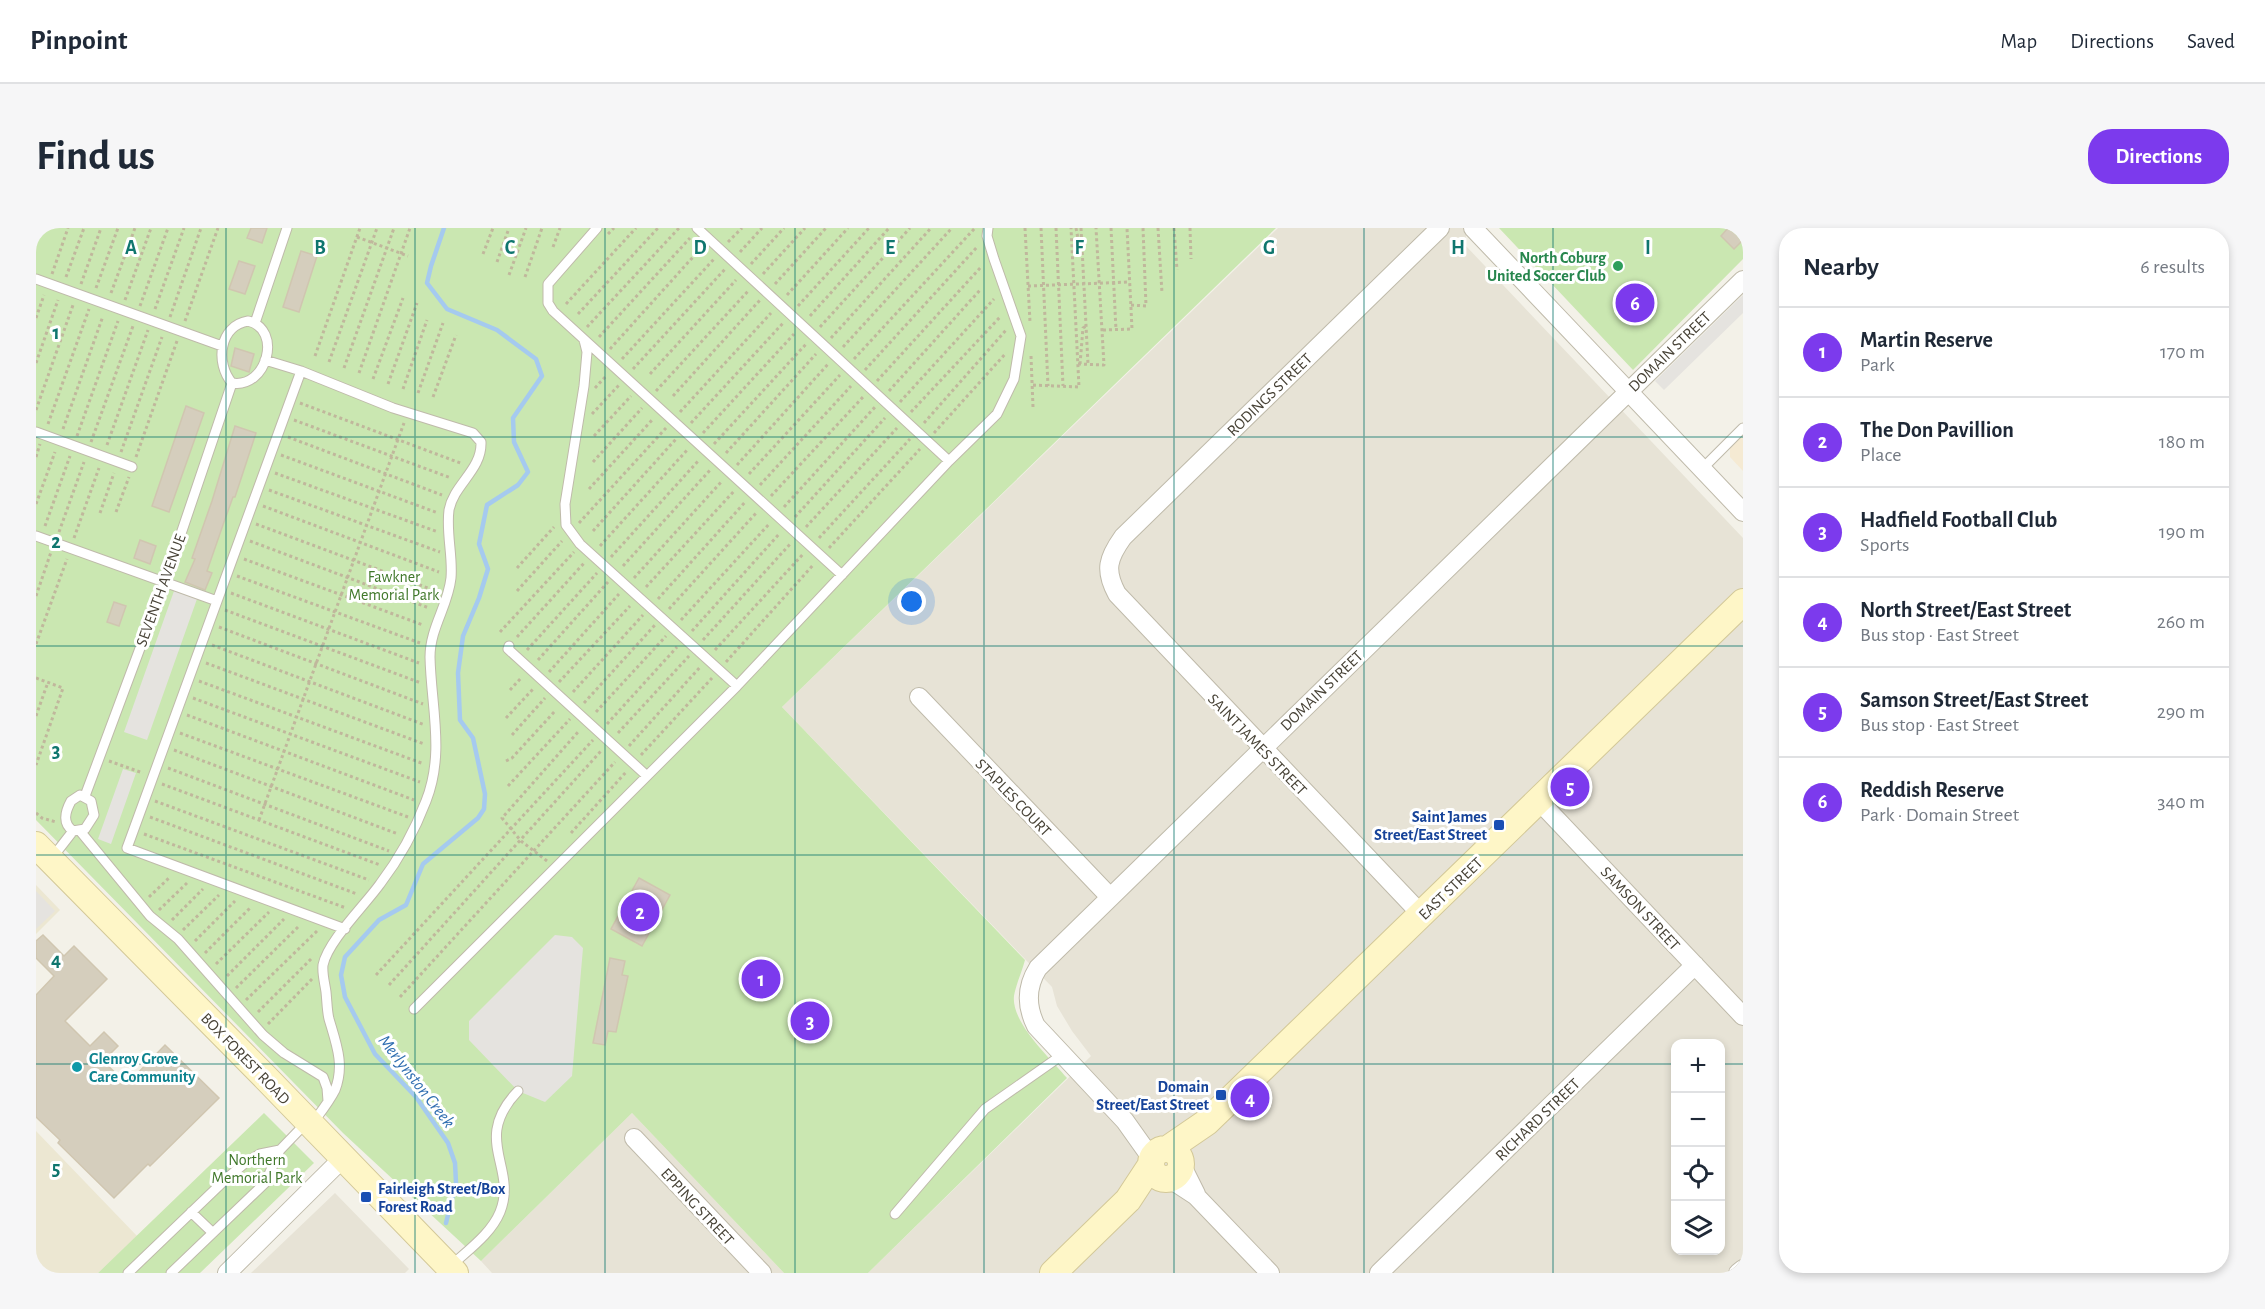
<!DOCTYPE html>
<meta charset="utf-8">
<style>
:root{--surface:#fff;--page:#f6f6f7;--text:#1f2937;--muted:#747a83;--line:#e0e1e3;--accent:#7c3aed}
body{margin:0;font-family:"Alegreya Sans",sans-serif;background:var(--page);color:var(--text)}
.controls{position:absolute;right:18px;bottom:18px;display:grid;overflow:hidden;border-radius:12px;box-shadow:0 3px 9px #0003}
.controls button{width:54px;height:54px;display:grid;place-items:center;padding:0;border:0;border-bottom:2px solid var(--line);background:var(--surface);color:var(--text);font:30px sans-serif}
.you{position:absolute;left:876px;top:374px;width:21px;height:21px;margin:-15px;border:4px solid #fff;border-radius:50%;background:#1a73e8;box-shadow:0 0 0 9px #1a73e833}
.badge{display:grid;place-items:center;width:39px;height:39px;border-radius:50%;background:var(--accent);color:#fff;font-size:20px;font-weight:700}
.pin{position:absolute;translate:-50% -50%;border:3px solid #fff;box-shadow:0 2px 6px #0006}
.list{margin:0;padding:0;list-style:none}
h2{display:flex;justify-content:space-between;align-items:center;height:78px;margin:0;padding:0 24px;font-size:26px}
h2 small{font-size:20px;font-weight:400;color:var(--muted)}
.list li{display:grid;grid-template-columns:39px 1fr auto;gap:18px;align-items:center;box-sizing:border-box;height:90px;padding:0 24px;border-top:2px solid var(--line)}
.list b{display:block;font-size:22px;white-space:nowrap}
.list p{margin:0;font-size:20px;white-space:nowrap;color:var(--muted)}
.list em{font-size:20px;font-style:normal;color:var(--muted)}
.icon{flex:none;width:33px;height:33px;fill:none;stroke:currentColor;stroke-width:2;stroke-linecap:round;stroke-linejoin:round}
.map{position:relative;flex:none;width:1707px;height:1045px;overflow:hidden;border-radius:24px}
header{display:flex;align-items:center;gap:36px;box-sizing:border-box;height:84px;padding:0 30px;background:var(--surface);border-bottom:2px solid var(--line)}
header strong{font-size:28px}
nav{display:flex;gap:33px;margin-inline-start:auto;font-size:21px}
.intro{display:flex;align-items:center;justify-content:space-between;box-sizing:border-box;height:144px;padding:0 36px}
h1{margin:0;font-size:42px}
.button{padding:15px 27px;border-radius:24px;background:var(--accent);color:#fff;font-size:21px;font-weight:700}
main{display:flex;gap:36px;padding:0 36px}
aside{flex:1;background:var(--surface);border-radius:24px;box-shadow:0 3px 9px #0003}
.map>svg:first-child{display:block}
.residential{fill:#e7e3d6;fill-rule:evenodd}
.commercial{fill:#f5ead3}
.education{fill:#ece7d2}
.green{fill:#cae7b1}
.parking{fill:#e5e3df}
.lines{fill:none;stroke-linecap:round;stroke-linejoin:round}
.stream{stroke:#a5caef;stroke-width:4.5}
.building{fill:#d5cebd;stroke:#d0c6b0;stroke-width:1.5}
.lane-casing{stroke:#bfbaaa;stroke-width:11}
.street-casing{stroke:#bfbaaa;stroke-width:20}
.secondary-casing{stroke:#d3c898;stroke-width:28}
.path{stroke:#c0b79c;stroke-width:3;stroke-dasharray:3 3;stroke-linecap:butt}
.lane{stroke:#fff;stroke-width:9}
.street{stroke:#fff;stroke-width:18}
.secondary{stroke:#fef6c7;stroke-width:26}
.grid{fill:none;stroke:#0f766e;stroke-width:1.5;stroke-opacity:0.55}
.leisure-dot{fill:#2e9e5b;stroke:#fff;stroke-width:2}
.transit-dot{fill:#1a4fb4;stroke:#fff;stroke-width:2}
.culture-dot{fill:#0f9aa8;stroke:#fff;stroke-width:2}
.labels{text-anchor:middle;stroke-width:6;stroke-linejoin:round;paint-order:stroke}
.leisure-label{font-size:16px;font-weight:bold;fill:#27864d;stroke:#fff;text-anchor:end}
.street-label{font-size:16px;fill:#474236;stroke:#fff}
.park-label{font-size:16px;fill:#40782a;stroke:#fff}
.transit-label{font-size:16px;font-weight:bold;fill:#164399;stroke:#fff;text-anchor:end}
.culture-label{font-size:16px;font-weight:bold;fill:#0d838f;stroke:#fff;text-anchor:start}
.water-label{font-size:18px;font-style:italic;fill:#316fb1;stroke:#fff}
.grid-label{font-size:20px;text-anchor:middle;font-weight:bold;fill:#0f766e;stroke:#fff;stroke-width:6;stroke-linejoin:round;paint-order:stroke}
</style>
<header>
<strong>Pinpoint</strong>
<nav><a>Map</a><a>Directions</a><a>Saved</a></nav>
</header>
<div class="intro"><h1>Find us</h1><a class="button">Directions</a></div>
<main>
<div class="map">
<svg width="1707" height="1045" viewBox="0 0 1707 1045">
<rect width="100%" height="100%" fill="#f3f1e8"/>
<path class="residential" d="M1242,0H1430V18L1707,310V1045H832L1055,828L1036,803L1021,778L1016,759L746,479ZM1640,816H1684V1022H1640Z
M596,885L748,1045H456L445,1033Z
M299,965L373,1041L369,1045H215Z"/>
<path class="commercial" d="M1707,205V243L1694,229V217Z"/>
<path class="education" d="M0,657L24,682L0,706Z
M0,903L101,1008L62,1045H0Z"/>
<path class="green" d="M0,0H1240L746,479L989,732C986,744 980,756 978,768C975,795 1015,831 1031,850L832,1045H748L596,885L445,1033L307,905L0,592Z
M1463,0H1707V31L1597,142Z
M228,885L278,935L164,1045H62Z"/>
<path class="parking" d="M1707,67V85L1628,162L1619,153Z
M138,363L161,371L111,512L88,504Z
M87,541L100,545L75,616L62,611Z
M0,663L19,683L0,701Z
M519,707L536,709L547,720L536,848L509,874L482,863L433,812V793Z"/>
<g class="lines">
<path class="stream" d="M408,0L395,38L391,55L411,81L461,102L500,131L506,148L477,190L478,214L492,244L482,257L451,277L443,316L452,341L443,370L427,408L422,445L424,492L437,510L449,566L448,581L442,590L387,636L370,677L343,692L309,729L305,747L309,769L339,826L380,869L412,915L419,935L420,955L410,995"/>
</g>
<path class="building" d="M215,0H231L226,15L211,10Z
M1692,0H1707V12L1698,21L1685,8Z
M265,23L281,28L263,84L247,79Z
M203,33L219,38L209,66L193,61Z
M199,120L218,126L213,144L195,138Z
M150,178L168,185L133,284L116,278Z
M199,198L220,205L199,269H197L188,294L171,343L176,345L169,362L149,354L159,331L156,330L176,273Z
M104,312L120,318L114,336L98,330Z
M78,374L90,378L83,398L71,394Z
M603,650L634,667L606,718L575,701Z
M7,707L28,728L38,718L71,751L29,793L54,818L68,804L82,818L67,833L91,856L129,817L183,870L114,938L112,936L78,970L22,915L24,912L0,889V767L18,748L0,730V713Z
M574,730L589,733L586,747L592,748L580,804L572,803L569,817L557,815Z"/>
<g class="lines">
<defs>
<path id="lane" d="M561,0L512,56V75L517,83L806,347
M661,0L913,233
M0,51L186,118
M212,93C247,101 231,161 196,155C179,135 183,98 212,93Z
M219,95L251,0
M548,112L551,124L548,158L529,276L530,297L544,316L701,458
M229,132L265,143L357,180L437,205L445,214C446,242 418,256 413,282C410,305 417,328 415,350C412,378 394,400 394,429C395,478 409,525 390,573C379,602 363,631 344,656C329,677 292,713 287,737C286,746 289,756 290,764C291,773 291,783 293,791C300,815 309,837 299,862C293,874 284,885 276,896
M265,143L91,620L309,701
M0,204L96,239
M1666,241L1707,200
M0,308L181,373
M473,418L472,421L483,431L611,548
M44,567L55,573L58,587L49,601L37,603C26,595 29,584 35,573Z
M49,568L129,353L196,155
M44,603L114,688L142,711L227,807L248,825L287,849L291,860L292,873
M16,630L37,603
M378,781L701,458L913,233L961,186L978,151L985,108L958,31L951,8L952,0
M155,984L177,1005
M859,986L949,881L1026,827
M415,1038C432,1022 455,1006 464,984C482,939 435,912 482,863
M92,1045L190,951L209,935L224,926L244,922
M135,1045L229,955L244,922L270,895"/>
<path id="street" d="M1437,0L1707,284
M883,469L1074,669
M1503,573L1707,788
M1386,687L1081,366C1068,342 1072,330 1087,309L1404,0
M598,910L726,1045
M1116,931L1089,893L1000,798C990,778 990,759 1002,740L1707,52
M1146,938L1160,966
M1134,951L1160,968L1234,1045
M191,1045L307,930
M1343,1045L1659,737
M1702,1045L1707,1041"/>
<path id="secondary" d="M0,617L230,850L419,1045
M1133,920L1171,894L1707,374
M1115 936a15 15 0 1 1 30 0a15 15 0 1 1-30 0Z
M1017,1045L1092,972L1115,937"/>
</defs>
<use href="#lane" class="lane-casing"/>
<use href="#street" class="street-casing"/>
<use href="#secondary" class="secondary-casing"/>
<path class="path" d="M989,0L994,94
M1005,0L1012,158
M1020,0L1027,158
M1040,0L1043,16L1045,18
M1045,0L1052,136
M1075,0L1080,102
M1122,0L1126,65
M1138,0L1141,42
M1154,0L1155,31
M572,6L578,0
M321,9L372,28
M692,14L706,0
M517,19L524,0
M704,24L726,0
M447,26L457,0
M461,34L473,0
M715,36L748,0
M16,46L32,0
M727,46L769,0
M473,47L490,0
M30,49L48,0
M489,49L506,0
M45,56L65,0
M739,56L790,0
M992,58L1094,54
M60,60L82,0
M75,65L99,0
M751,67L812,0
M89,72L115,0
M530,76L600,0
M1095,77L1110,78L1107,0
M104,78L132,0
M762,78L833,0
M119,81L148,0
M542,86L622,0
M774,88L853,0
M134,89L165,0
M0,90L8,67
M149,93L182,0
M551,99L643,0
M784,99L874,0
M1067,102L1096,101L1091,0
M563,109L654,10
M795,110L895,0
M807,119L915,1
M574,121L666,19
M279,128L324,0
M995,128L997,179
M586,131L678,31
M818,131L939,0
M293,134L341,0
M0,135L22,72
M1042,136L1068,137L1060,0
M1044,136L1047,100L1050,98
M308,140L358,0
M597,141L690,40
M829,142L942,18
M323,145L374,0
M614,146L700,52
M337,151L367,70
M841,153L945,39
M352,156L381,75
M997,157L1043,159L1035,0
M559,160L571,147
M367,161L391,92
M620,163L713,62
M853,163L944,62
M382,165L407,95
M637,168L724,72
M397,169L420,107
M864,174L958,71
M264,175L427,236
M0,182L37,77
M644,184L735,85
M875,184L965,88
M556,186L583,157
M258,192L415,250
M655,195L748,94
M888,195L971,101
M12,196L53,81
M27,201L67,88
M667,205L758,106
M898,205L970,125
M41,208L82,93
M558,208L595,168
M252,209L406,267
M55,214L97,98
M678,216L771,115
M71,217L112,102
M85,224L126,109
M690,225L780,126
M245,227L402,285
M0,229L4,216
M100,229L141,113
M557,234L606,180
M701,237L793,135
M239,245L402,304
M713,246L804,147
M724,257L815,158
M553,261L617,191
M233,262L404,324
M735,268L827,169
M0,276L19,224
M227,278L403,344
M748,279L839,179
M80,284L93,249
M64,285L78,245
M759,289L849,190
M543,295L630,200
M220,296L400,363
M9,298L34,228
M770,299L861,200
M557,303L640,211
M23,304L48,234
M38,310L63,240
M783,310L874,211
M214,313L393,380
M564,318L652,221
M793,320L884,221
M575,329L663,232
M208,331L387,397
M587,338L675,241
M481,340L518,299
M201,348L384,415
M598,350L686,253
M610,359L699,262
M481,363L526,313
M195,365L383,435
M0,368L15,324
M622,371L710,273
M633,381L721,284
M189,382L385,455
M645,392L734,295
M183,399L387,476
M656,403L744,305
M464,404L538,324
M481,409L549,334
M667,412L755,315
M0,416L31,331
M176,417L389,497
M491,422L561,345
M679,422L768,325
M502,432L572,354
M690,434L778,336
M170,435L388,516
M513,444L583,366
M0,450L27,460L0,537
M163,453L388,536
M523,454L594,378
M474,462L485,450
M537,464L607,387
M157,470L384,554
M548,475L619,397
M560,484L630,408
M151,487L378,572
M0,488L12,454
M470,490L498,460
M571,496L641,419
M144,505L372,589
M582,505L653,428
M476,507L509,470
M593,518L665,438
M138,522L362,606
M605,527L676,450
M73,533L107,545
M470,533L476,530L520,482
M132,540L353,623
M126,556L344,637
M472,558L534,491
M119,573L333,652
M0,585L6,590L20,594
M114,589L321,666
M223,592L368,195
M535,605L591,543
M108,606L310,680
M511,633L485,613L466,590L543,503
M113,669L134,649
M123,682L151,655
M136,692L167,661
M147,702L183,667
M159,713L199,673
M169,725L215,679
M180,736L233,684
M340,747L557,512
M191,748L248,691
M353,757L565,523
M200,760L264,697
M364,769L579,534
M210,772L281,703
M222,784L277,729
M232,796L276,751"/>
<use href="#lane" class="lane"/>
<use href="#street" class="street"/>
<use href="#secondary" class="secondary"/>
</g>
<path class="grid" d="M190,0V1045M379,0V1045M569,0V1045M759,0V1045M948,0V1045M1138,0V1045M1328,0V1045M1517,0V1045M0,209H1707M0,418H1707M0,627H1707M0,836H1640M1684,836H1707"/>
<circle class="leisure-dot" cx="1582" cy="38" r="6"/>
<g class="transit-dot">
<rect x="1457" y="591" width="12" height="12" rx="3"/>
<rect x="1179" y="861" width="12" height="12" rx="3"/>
<rect x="324" y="963" width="12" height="12" rx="3"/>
</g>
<circle class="culture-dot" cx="41" cy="839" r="6"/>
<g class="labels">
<g class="leisure-label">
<text x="1570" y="35">North Coburg<tspan x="1570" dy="18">United Soccer Club</tspan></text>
</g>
<g class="street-label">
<text transform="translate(1633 123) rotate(-44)" y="6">DOMAIN STREET</text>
<text transform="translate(1233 166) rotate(-44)" y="6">RODINGS STREET</text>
<text transform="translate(124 362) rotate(-70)" y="6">SEVENTH AVENUE</text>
<text transform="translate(1285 462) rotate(-44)" y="6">DOMAIN STREET</text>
<text transform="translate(1222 516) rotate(46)" y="6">SAINT JAMES STREET</text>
<text transform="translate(978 569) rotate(46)" y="6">STAPLES COURT</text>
<text transform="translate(1414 660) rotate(-44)" y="6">EAST STREET</text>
<text transform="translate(1605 680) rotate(47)" y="6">SAMSON STREET</text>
<text transform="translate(210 830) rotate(46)" y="6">BOX FOREST ROAD</text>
<text transform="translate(1501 891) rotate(-44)" y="6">RICHARD STREET</text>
<text transform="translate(662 978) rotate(47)" y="6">EPPING STREET</text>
</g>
<g class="park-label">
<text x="358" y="354">Fawkner<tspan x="358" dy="18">Memorial Park</tspan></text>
<text x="221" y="937">Northern<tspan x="221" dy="18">Memorial Park</tspan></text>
</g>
<g class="transit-label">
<text x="1451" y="594">Saint James<tspan x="1451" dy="18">Street/East Street</tspan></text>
<text x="1173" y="864">Domain<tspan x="1173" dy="18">Street/East Street</tspan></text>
<text x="342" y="966" text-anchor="start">Fairleigh Street/Box<tspan x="342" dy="18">Forest Road</tspan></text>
</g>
<g class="culture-label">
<text x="53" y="836">Glenroy Grove<tspan x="53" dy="18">Care Community</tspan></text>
</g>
<g class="water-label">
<text transform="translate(381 853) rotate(52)" y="6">Merlynston Creek</text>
</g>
</g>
<g class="grid-label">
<text x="95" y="26">A</text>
<text x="284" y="26">B</text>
<text x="474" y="26">C</text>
<text x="664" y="26">D</text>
<text x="854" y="26">E</text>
<text x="1043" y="26">F</text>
<text x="1233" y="26">G</text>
<text x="1422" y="26">H</text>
<text x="1612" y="26">I</text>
<text x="20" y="111">1</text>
<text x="20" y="320">2</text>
<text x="20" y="529">3</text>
<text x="20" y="738">4</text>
<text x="20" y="947">5</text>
</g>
</svg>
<div class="controls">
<button>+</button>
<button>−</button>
<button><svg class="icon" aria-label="locate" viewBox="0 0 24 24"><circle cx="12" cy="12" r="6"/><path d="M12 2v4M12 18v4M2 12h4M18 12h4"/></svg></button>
<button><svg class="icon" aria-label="layers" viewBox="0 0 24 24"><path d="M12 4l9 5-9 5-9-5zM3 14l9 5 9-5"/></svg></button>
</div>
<div class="you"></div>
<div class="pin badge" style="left:725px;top:751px">1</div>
<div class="pin badge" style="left:604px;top:684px">2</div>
<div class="pin badge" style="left:774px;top:793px">3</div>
<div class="pin badge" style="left:1214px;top:870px">4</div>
<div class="pin badge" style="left:1534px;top:559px">5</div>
<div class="pin badge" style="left:1599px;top:75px">6</div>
</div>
<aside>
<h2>Nearby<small>6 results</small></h2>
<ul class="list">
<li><span class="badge">1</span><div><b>Martin Reserve</b><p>Park</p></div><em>170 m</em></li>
<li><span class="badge">2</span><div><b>The Don Pavillion</b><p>Place</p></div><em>180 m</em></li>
<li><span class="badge">3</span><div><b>Hadfield Football Club</b><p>Sports</p></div><em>190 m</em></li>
<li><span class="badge">4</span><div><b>North Street/East Street</b><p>Bus stop · East Street</p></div><em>260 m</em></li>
<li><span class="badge">5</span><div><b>Samson Street/East Street</b><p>Bus stop · East Street</p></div><em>290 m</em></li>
<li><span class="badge">6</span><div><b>Reddish Reserve</b><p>Park · Domain Street</p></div><em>340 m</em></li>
</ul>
</aside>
</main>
